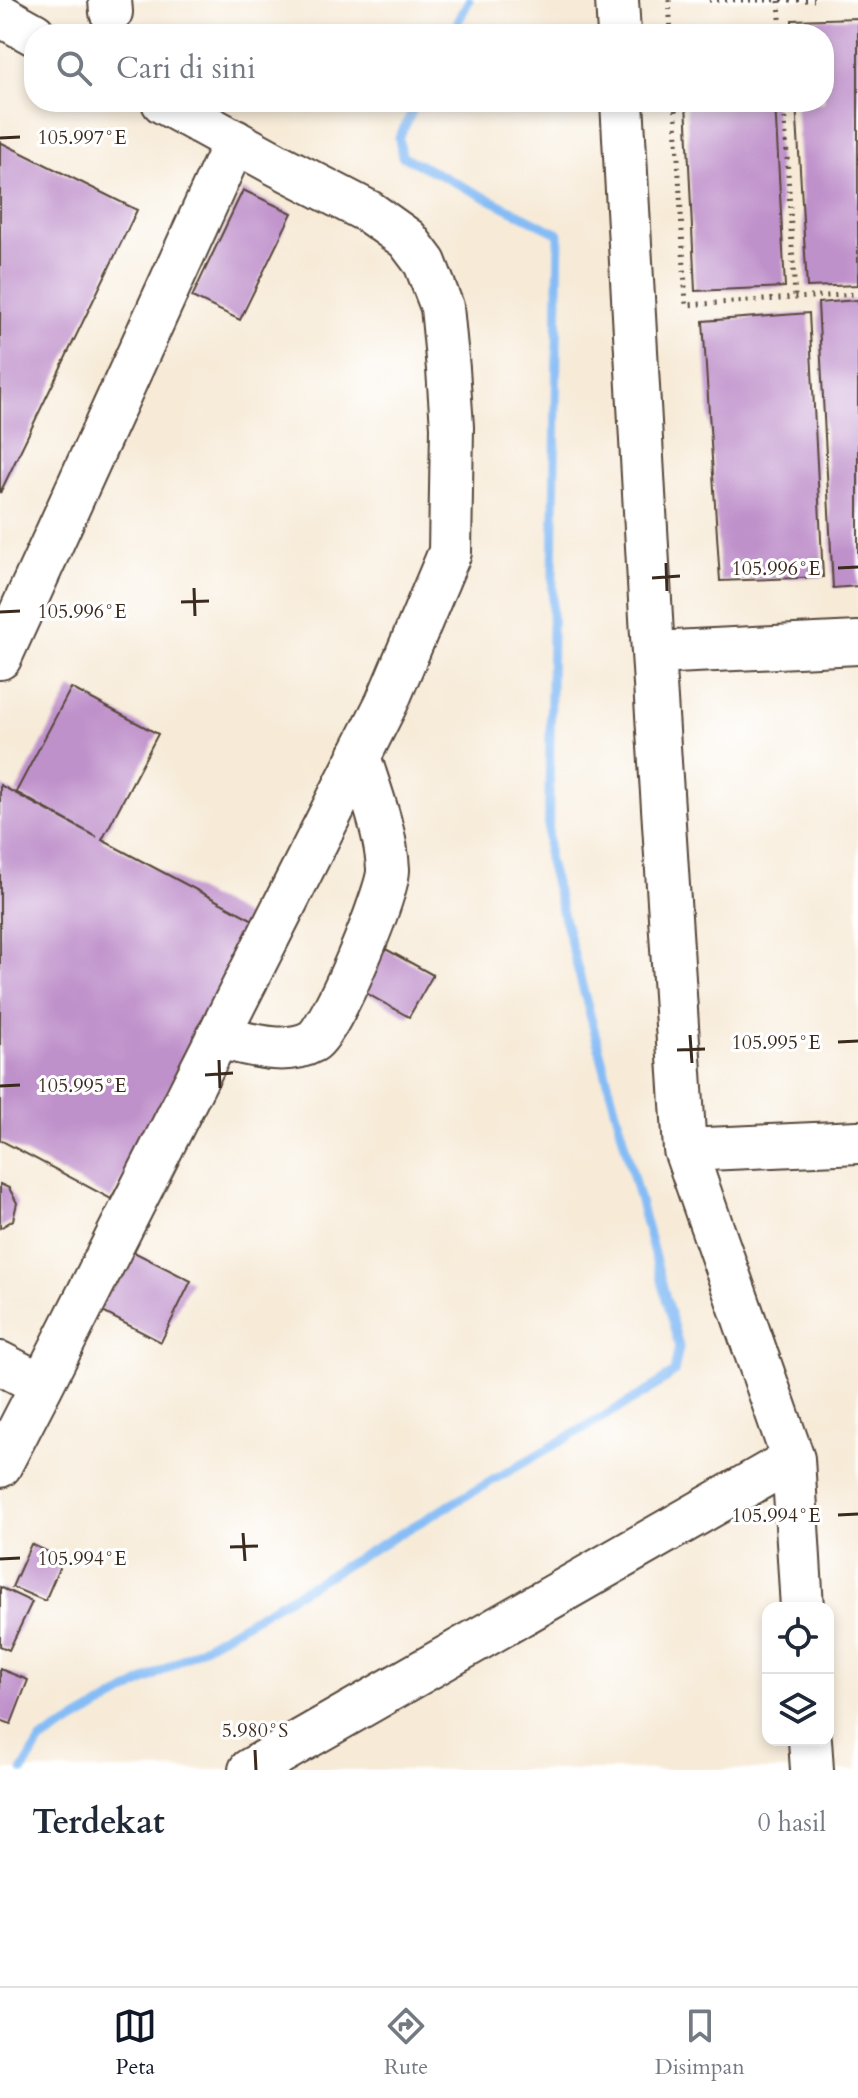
<!DOCTYPE html>
<html lang="id">
<meta charset="utf-8">
<style>
:root{--surface:#fff;--page:#f6f6f7;--text:#1f2937;--muted:#747a83;--line:#e0e1e3;--accent:#111827}
body{margin:0;font-family:Cardo,serif;background:var(--page);color:var(--text)}
.controls{position:absolute;right:24px;bottom:24px;display:grid;overflow:hidden;border-radius:16px;box-shadow:0 4px 12px #0003}
.controls button{width:72px;height:72px;display:grid;place-items:center;padding:0;border:0;border-bottom:2px solid var(--line);background:var(--surface);color:var(--text);font:40px sans-serif}
.list{margin:0;padding:0;list-style:none}
h2{display:flex;justify-content:space-between;align-items:center;height:104px;margin:0;padding:0 32px;font-size:34px}
h2 small{font-size:26px;font-weight:400;color:var(--muted)}
.icon{flex:none;width:44px;height:44px;fill:none;stroke:currentColor;stroke-width:2;stroke-linecap:round;stroke-linejoin:round}
.map{position:relative;flex:none;width:858px;height:1770px;overflow:hidden}
.search{position:absolute;background:var(--surface);box-shadow:0 4px 12px #0003;left:24px;right:24px;top:24px;height:88px;display:flex;align-items:center;gap:20px;box-sizing:border-box;padding:0 28px;border-radius:32px;color:var(--muted);font-size:30px}
.sheet{height:216px;background:var(--surface)}
nav{display:flex;justify-content:space-around;align-items:center;box-sizing:border-box;height:112px;border-top:2px solid var(--line);background:var(--surface);font-size:22px;color:var(--muted)}
nav a{display:grid;justify-items:center;gap:4px}
nav .on{color:var(--accent)}
.map>svg:first-child{display:block}
.lines{fill:none;stroke-linecap:round;stroke-linejoin:round}
.stream{stroke:#85bcf5;stroke-width:9}
.building{fill:#bf91cb}
.minor-casing{stroke:#57473a;stroke-width:46}
.path{stroke:#57473a;stroke-width:5;stroke-dasharray:2 6;stroke-linecap:butt}
.minor{stroke:#fff;stroke-width:42}
.ticks{fill:none;stroke:#3b2a1e;stroke-width:3}
.ticks-label{font-size:20px;text-anchor:middle;fill:#3b2a1e;stroke:#fff;stroke-width:6;stroke-linejoin:round;paint-order:stroke}
</style>
<div class="map">
<svg width="858" height="1770" viewBox="0 0 858 1770">
<rect width="100%" height="100%" fill="#fff"/>
<filter id="ink" filterUnits="userSpaceOnUse"><feTurbulence type="fractalNoise" baseFrequency=".0125" numOctaves="2"/><feDisplacementMap in="SourceGraphic" scale="16" xChannelSelector="R" yChannelSelector="G"/><feConvolveMatrix kernelMatrix="1 2 1 2 8 2 1 2 1" color-interpolation-filters="sRGB"/></filter>
<filter id="wash" filterUnits="userSpaceOnUse"><feTurbulence type="fractalNoise" baseFrequency=".006" numOctaves="4" result="noise"/><feDisplacementMap in="SourceGraphic" scale="32" xChannelSelector="R" yChannelSelector="G"/><feGaussianBlur stdDeviation="1.8" result="paint"/><feColorMatrix in="noise" values="0 0 0 0 0 0 0 0 0 0 0 0 0 0 0 0 0 1.4 0 .05"/><feComposite in="paint" operator="in"/></filter>
<g filter="url(#wash)">
<rect width="100%" height="100%" fill="#f7ebd8"/>
<g class="lines">
<path class="stream" d="M452,34L469,0
M23,1770L40,1741L648,1391L674,1372L679,1347L548,858L559,234L402,156L399,138L417,102"/>
</g>
<g id="blocks">
<path class="building" d="M858,18V285L807,287L796,102H824V34H792V20Z
M686,102H775L785,287L695,291Z
M0,142L137,210L0,493Z
M243,190L292,213L240,320L192,297Z
M858,300V586L833,588L818,303Z
M809,313L823,577L720,581L703,321Z
M71,688L158,734L102,840L257,922L111,1199L0,1140V785L97,837L16,792Z
M371,941L433,975L409,1017L348,983Z
M0,1184L9,1188L17,1203L13,1220L0,1228Z
M124,1247L191,1281L161,1342L93,1307Z
M31,1544L63,1559L45,1601L12,1587Z
M0,1587L32,1602L9,1650L0,1646Z
M0,1669L28,1680L11,1724L0,1720Z"/>
</g>
</g>
<g filter="url(#ink)">
<use href="#blocks" fill-opacity="0" stroke="#57473a" stroke-width="2"/>
<g class="lines">
<defs>
<path id="minor" d="M110,0L111,12
M617,0L619,34
M0,15L34,34
M622,102L653,653L685,1150L793,1459L802,1608
M653,653L858,643
M0,658L235,141
M217,1037C246,1043 285,1057 313,1041C331,1031 389,891 388,869C386,831 370,791 359,756
M685,1150L858,1142
M0,1363L42,1385L0,1466
M42,1385L387,702L450,552L452,427L448,369L442,307L425,263L407,239L369,212L276,164L163,102
M810,1740L812,1770
M250,1770L793,1459"/>
</defs>
<use href="#minor" class="minor-casing"/>
<path class="path" d="M669,0L671,34
M709,0H814
M779,1L781,34
M675,102L686,305L858,294
M784,102L795,298"/>
<use href="#minor" class="minor"/>
</g>
</g>
<path class="ticks" d="M0,138L20,137M666,563L667,591M838,568L858,567M652,578L680,576M194,588L195,616M181,602L209,601M0,612L20,611M690,1035L692,1063M838,1042L858,1041M677,1050L705,1049M219,1060L220,1088M205,1075L233,1073M0,1086L20,1085M838,1515L858,1514M243,1533L245,1561M230,1547L258,1546M0,1559L20,1558M255,1750L256,1770"/>
<g class="ticks-label">
<text x="82" y="144">105.997°E</text>
<text x="776" y="575">105.996°E</text>
<text x="82" y="618">105.996°E</text>
<text x="776" y="1049">105.995°E</text>
<text x="82" y="1092">105.995°E</text>
<text x="776" y="1522">105.994°E</text>
<text x="82" y="1565">105.994°E</text>
<text x="255" y="1737">5.980°S</text>
</g>
</svg>
<div class="controls">
<button><svg class="icon" aria-label="locate" viewBox="0 0 24 24"><circle cx="12" cy="12" r="6"/><path d="M12 2v4M12 18v4M2 12h4M18 12h4"/></svg></button>
<button><svg class="icon" aria-label="layers" viewBox="0 0 24 24"><path d="M12 4l9 5-9 5-9-5zM3 14l9 5 9-5"/></svg></button>
</div>
<div class="search"><svg class="icon" aria-label="search" viewBox="0 0 24 24"><circle cx="10" cy="10" r="6"/><path d="M15 15l6 6"/></svg>Cari di sini</div>
</div>
<section class="sheet">
<h2>Terdekat<small>0 hasil</small></h2>
<ul class="list">
</ul>
</section>
<nav>
<a class="on"><svg class="icon" aria-label="map" viewBox="0 0 24 24"><path d="M3 6l6-2 6 2 6-2v14l-6 2-6-2-6 2zM9 4v14M15 6v14"/></svg>Peta</a>
<a><svg class="icon" aria-label="directions" viewBox="0 0 24 24"><path d="M12 3l9 9-9 9-9-9zM9 14v-3h6M13 9l2 2-2 2"/></svg>Rute</a>
<a><svg class="icon" aria-label="saved" viewBox="0 0 24 24"><path d="M7 4h10v16l-5-4-5 4z"/></svg>Disimpan</a>
</nav>
